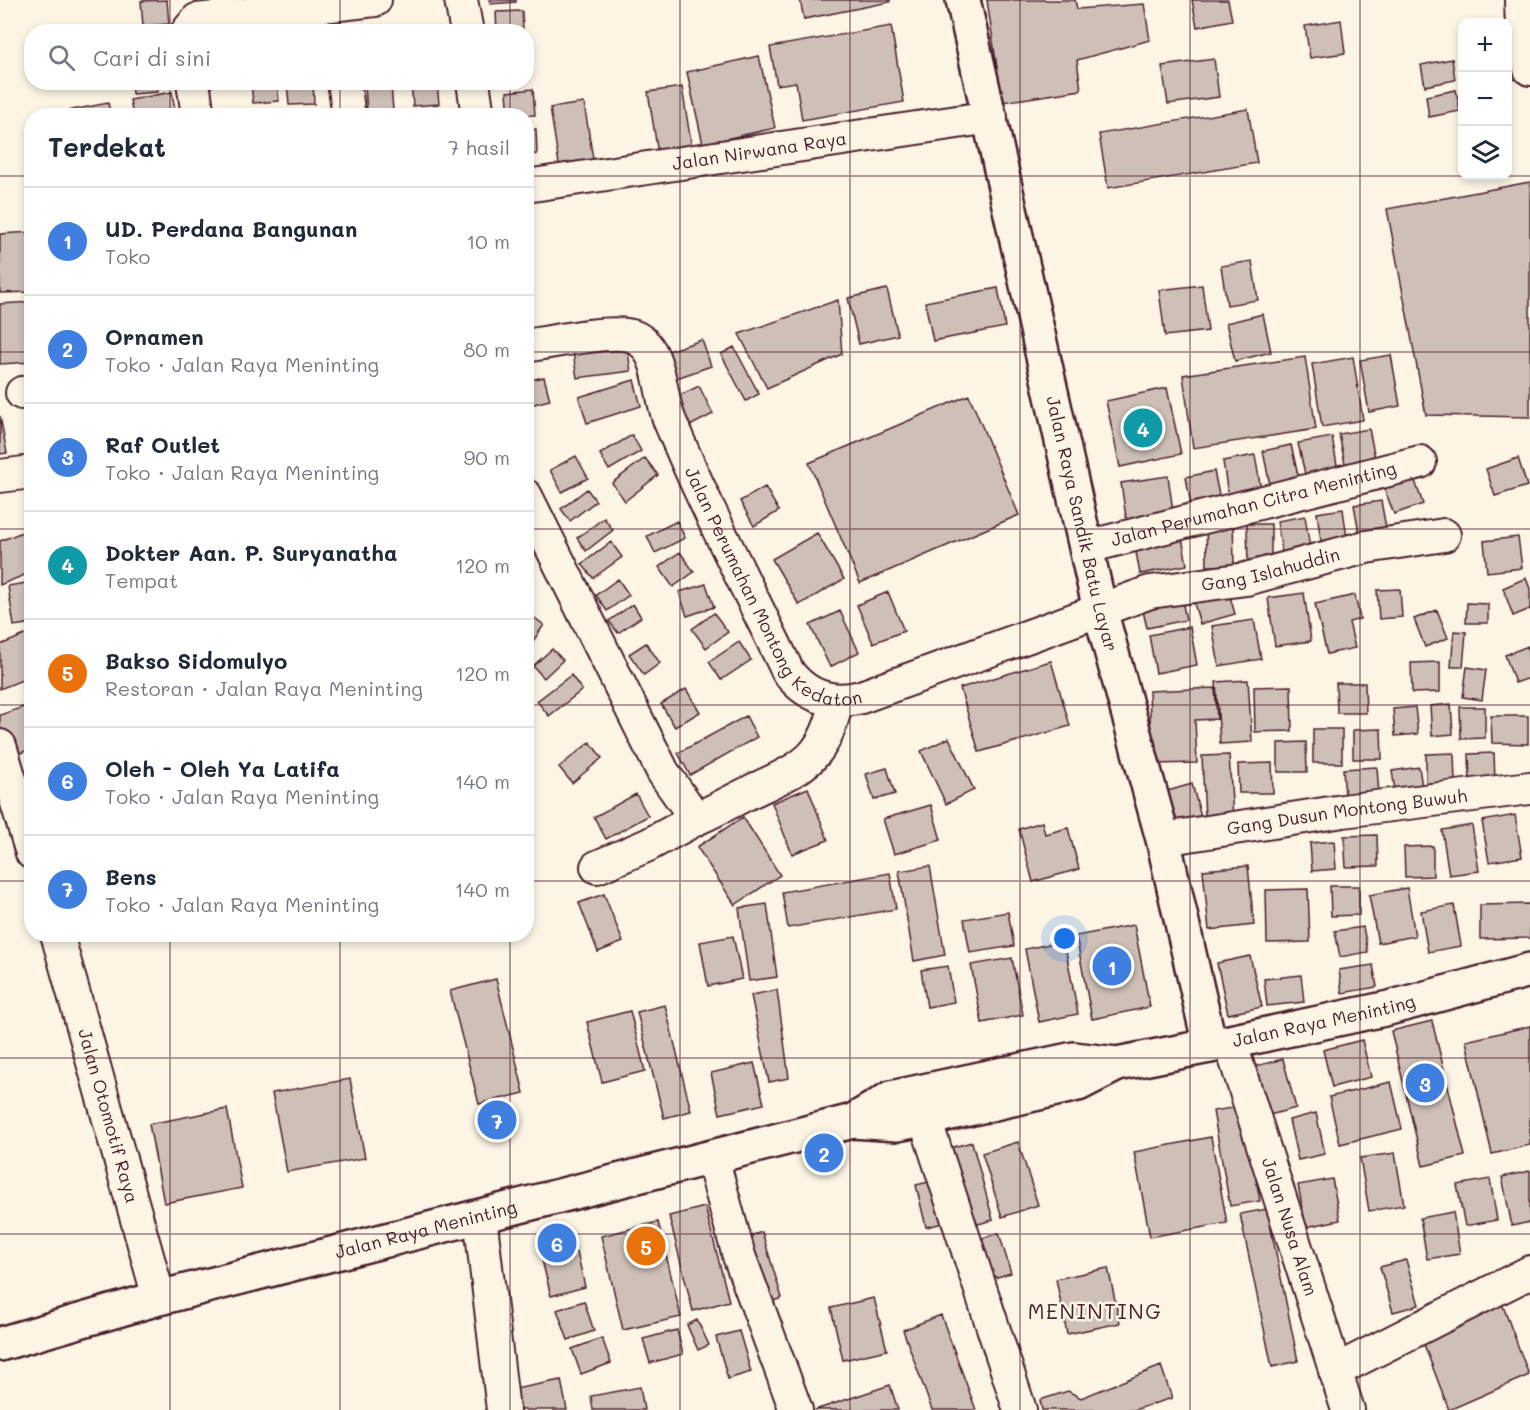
<!DOCTYPE html>
<html lang="id">
<meta charset="utf-8">
<style>
:root{--surface:#fff;--page:#f2f2f3;--text:#1f2937;--muted:#747a83;--line:#e0e1e3;--accent:#1a73e8}
body{margin:0;font-family:Mali,sans-serif;background:var(--page);color:var(--text)}
.controls{position:absolute;right:18px;top:18px;display:grid;overflow:hidden;border-radius:12px;box-shadow:0 3px 9px #0003}
.controls button{width:54px;height:54px;display:grid;place-items:center;padding:0;border:0;border-bottom:2px solid var(--line);background:var(--surface);color:var(--text);font:30px sans-serif}
.you{position:absolute;left:1065px;top:939px;width:21px;height:21px;margin:-15px;border:4px solid #fff;border-radius:50%;background:#1a73e8;box-shadow:0 0 0 9px #1a73e833}
.badge{display:grid;place-items:center;width:39px;height:39px;border-radius:50%;background:var(--accent);color:#fff;font-size:20px;font-weight:700}
.pin{position:absolute;translate:-50% -50%;border:3px solid #fff;box-shadow:0 2px 6px #0006}
.list{margin:0;padding:0;list-style:none}
h2{display:flex;justify-content:space-between;align-items:center;height:78px;margin:0;padding:0 24px;font-size:26px}
h2 small{font-size:20px;font-weight:400;color:var(--muted)}
.list li{display:grid;grid-template-columns:39px 1fr auto;gap:18px;align-items:center;box-sizing:border-box;height:108px;padding:0 24px;border-top:2px solid var(--line)}
.list b{display:block;font-size:22px;white-space:nowrap}
.list p{margin:0;font-size:20px;white-space:nowrap;color:var(--muted)}
.list em{font-size:20px;font-style:normal;color:var(--muted)}
.icon{flex:none;width:33px;height:33px;fill:none;stroke:currentColor;stroke-width:2;stroke-linecap:round;stroke-linejoin:round}
.map{position:relative;flex:none;width:1530px;height:1410px;overflow:hidden}
.search{position:absolute;background:var(--surface);box-shadow:0 3px 9px #0003;left:24px;top:24px;width:510px;height:66px;display:flex;align-items:center;gap:15px;box-sizing:border-box;padding:0 21px;border-radius:24px;color:var(--muted);font-size:22px}
.panel{position:absolute;background:var(--surface);box-shadow:0 3px 9px #0003;left:24px;top:108px;width:510px;height:834px;border-radius:24px}
.map>svg:first-child{display:block}
.building{fill:#cfc0b7;stroke:#4a1f2b;stroke-width:1.5}
.lines{fill:none;stroke-linecap:round;stroke-linejoin:round}
.minor-casing{stroke:#4a1f2b;stroke-width:36}
.secondary-casing{stroke:#4a1f2b;stroke-width:38}
.trunk-casing{stroke:#4a1f2b;stroke-width:38}
.minor{stroke:#fcf5e5;stroke-width:32}
.secondary{stroke:#fcf5e5;stroke-width:33}
.trunk{stroke:#fcf5e5;stroke-width:33}
.grid{fill:none;stroke:#4a1f2b;stroke-width:1.5;stroke-opacity:0.55}
.labels{text-anchor:middle;stroke-width:5;stroke-linejoin:round;paint-order:stroke}
.street-label{font-size:18px;fill:#4a1f2b;stroke:#fcf5e5}
.quarter-label{font-size:21px;letter-spacing:1.5px;fill:#4a1f2b;stroke:#fcf5e5}
</style>
<div class="map">
<svg width="1530" height="1410" viewBox="0 0 1530 1410">
<rect width="100%" height="100%" fill="#fcf5e5"/>
<filter id="ink" filterUnits="userSpaceOnUse"><feTurbulence type="fractalNoise" baseFrequency=".0167" numOctaves="2"/><feDisplacementMap in="SourceGraphic" scale="12" xChannelSelector="R" yChannelSelector="G"/><feConvolveMatrix kernelMatrix="1 2 1 2 8 2 1 2 1" color-interpolation-filters="sRGB"/></filter>
<g filter="url(#ink)">
<path class="building" d="M167,0L169,24L143,26L141,1Z
M490,0H516V2L490,4Z
M800,0H890V2L804,19Z
M987,0H1075L1077,9L1144,4L1150,40L1077,60L1081,90L1002,102Z
M1192,0H1228L1232,20L1197,27Z
M522,11L523,32H497L496,12Z
M1341,20L1345,53L1310,58L1305,26Z
M891,26L904,102L802,120L796,82L777,85L770,47Z
M1513,42L1522,78L1508,81V43Z
M759,56L775,128L703,144L687,72Z
M1214,59L1219,97L1168,104L1162,66Z
M1452,59L1455,80L1425,86L1421,65Z
M131,82H157L158,92L132,94Z
M251,82H277L279,101L253,103Z
M287,82H313L314,104L289,105Z
M411,82H437L439,104L413,106Z
M391,85L393,110L367,112L365,87Z
M682,87L692,149L658,154L648,92Z
M533,89L535,115L509,116L507,92Z
M1456,90L1460,111L1429,117L1426,96Z
M172,92L176,116H133L130,100Z
M108,103L111,116H67L66,111Z
M584,103L594,165L560,170L550,108Z
M1248,109L1257,163L1108,188L1099,134Z
M317,112V116H291V114Z
M446,112V116H420V114Z
M536,129L537,154L526,155V130Z
M1530,182V417L1426,415L1387,209Z
M32,232V292L0,293V234Z
M1252,261L1258,300L1227,305L1221,266Z
M1202,285L1208,331L1165,336L1159,290Z
M998,288L1005,327L933,341L925,302Z
M887,289L898,335L859,344L848,298Z
M838,300L842,354L767,388L739,334Z
M32,302V362L0,364V304Z
M1263,314L1271,352L1235,361L1226,323Z
M626,339L631,371L577,378L572,346Z
M702,340L711,366L671,380L662,353Z
M734,347L759,394L746,401L721,354Z
M1391,355L1400,406L1369,412L1360,360Z
M1305,357L1316,429L1193,448L1183,375Z
M1353,357L1363,420L1322,427L1312,364Z
M544,377L550,400L526,406V381Z
M634,380L641,406L587,423L579,397Z
M699,386L713,414L686,428L672,399Z
M1167,388L1181,454L1120,467L1106,401Z
M969,395L1019,515L860,583L809,463Z
M0,416L7,453L0,454Z
M1369,429L1376,463L1346,469L1339,434Z
M632,435L641,451L609,470L600,454Z
M1332,437L1338,471L1306,478L1298,443Z
M1291,445L1299,479L1270,485L1263,451Z
M1255,455L1261,490L1228,495L1223,461Z
M576,456L588,478L562,492L550,470Z
M645,458L658,475L625,501L612,483Z
M1518,458L1527,486L1495,496L1486,469Z
M1214,471L1220,500L1191,505L1186,477Z
M1168,476L1174,518L1127,524L1121,483Z
M1414,478L1423,504L1394,514L1384,488Z
M765,487L779,511L754,526L740,501Z
M587,489L596,501L570,521L561,509Z
M1381,501L1388,538L1361,543L1354,505Z
M1343,509L1348,546L1322,549L1317,513Z
M1305,516L1311,555L1283,559L1277,521Z
M1206,517H1233L1234,566H1207Z
M604,518L613,530L586,551L577,538Z
M677,521L685,538L655,553L647,536Z
M1247,524H1271V565H1248Z
M32,528V572L0,585V541Z
M1181,532L1187,565L1140,574L1134,541Z
M817,533L844,579L799,605L772,559Z
M1518,537L1522,568L1487,572L1484,541Z
M611,542L622,557L593,578L582,564Z
M680,552L694,572L673,587L659,567Z
M1526,578L1530,589V609L1513,616L1503,588Z
M618,579L629,595L607,611L596,595Z
M32,582V623L14,626L8,586Z
M706,584L714,607L687,616L679,592Z
M1227,586L1235,614L1200,624L1192,596Z
M1400,589L1402,617L1379,619L1377,590Z
M1180,590L1186,620L1147,628L1140,598Z
M888,592L904,631L873,643L857,605Z
M1304,593L1311,641L1275,646L1268,598Z
M1355,595L1360,619L1349,622L1355,648L1327,654L1315,604Z
M1467,603L1488,604V623H1466Z
M633,604L641,617L618,633L609,621Z
M1437,610L1448,638L1425,647L1414,619Z
M840,611L859,652L830,667L810,625Z
M714,613L728,632L706,648L692,629Z
M532,616L544,625L529,647L526,645V623Z
M1254,620L1261,659L1219,666L1212,626Z
M1190,627L1197,665L1156,673L1149,635Z
M1454,631L1466,632L1463,667H1451Z
M32,632V676L0,689V645Z
M739,642L751,660L721,680L709,662Z
M646,643L660,663L644,675L629,654Z
M1528,646L1530,678L1515,683L1505,655Z
M552,649L563,660L544,678L533,666Z
M1051,661L1070,726L979,752L960,688Z
M1440,662V692L1412,693L1411,663Z
M1467,667L1486,670L1482,700L1463,697Z
M571,675L582,690L549,716L537,701Z
M1248,680L1252,742L1220,744L1216,682Z
M1336,683H1365L1366,713H1337Z
M1291,686L1292,731L1255,732L1254,687Z
M1215,688L1217,719L1195,720L1197,763L1152,764L1149,691Z
M686,689L700,712L675,727L661,704Z
M32,704V749L8,757L0,734V715Z
M1451,704L1453,734L1432,736L1430,706Z
M1415,707L1418,734L1395,736L1393,709Z
M1460,707H1485V738L1461,739Z
M746,716L757,737L690,775L678,753Z
M1491,716H1528V744L1492,743Z
M1313,729H1342V763H1313Z
M1381,729L1382,759H1353V730Z
M949,738L974,790L946,804L921,751Z
M590,742L602,758L572,783L559,767Z
M1306,742L1307,772H1278V743Z
M1454,753L1455,783H1426V754Z
M1494,753L1495,783L1470,784L1469,754Z
M1229,755L1233,817L1205,818L1202,756Z
M1272,763L1273,793H1239L1238,764Z
M1377,767L1379,796L1345,798L1343,769Z
M1419,767L1423,793L1396,797L1392,771Z
M887,768L895,794L874,800L866,774Z
M1192,784L1201,817L1172,825L1164,792Z
M808,788L828,840L792,854L772,803Z
M636,794L648,816L606,839L594,817Z
M931,805L941,840L894,854L883,819Z
M1515,815L1522,857L1489,862L1482,821Z
M743,817L780,875L735,905L697,847Z
M1042,822L1045,834L1068,828L1079,869L1033,882L1019,829Z
M1472,825L1479,871L1449,875L1442,830Z
M1377,835L1378,866L1346,867L1344,836Z
M1334,841L1336,869L1312,871L1310,843Z
M1433,846V876L1405,877L1404,847Z
M930,866L945,955L914,961L899,871Z
M1248,866L1254,925L1209,930L1203,870Z
M890,873L896,909L788,928L782,892Z
M1330,886H1359V915L1331,916Z
M1407,888L1415,936L1378,943L1369,895Z
M1308,889L1310,942L1267,943L1266,890Z
M604,894L623,942L598,952L579,903Z
M767,904L777,977L749,981L739,908Z
M1530,904V938L1480,939V905Z
M1454,905L1461,946L1428,952L1421,911Z
M1008,912L1014,946L970,953L964,919Z
M1134,925L1150,1007L1092,1019L1076,936Z
M1363,927L1368,952L1340,957L1335,931Z
M733,936L742,979L708,986L700,942Z
M1064,941L1078,1014L1039,1022L1025,949Z
M1250,956L1262,1007L1228,1014L1217,963Z
M1012,958L1023,1015L982,1023L971,965Z
M1373,965L1377,987L1342,993L1339,970Z
M948,966L954,1002L927,1007L921,970Z
M1301,975L1304,1002L1267,1006L1264,979Z
M496,979L524,1093L479,1104L450,991Z
M777,990L789,1078L769,1082L751,995Z
M665,1005L691,1111L664,1118L637,1012Z
M630,1011L645,1071L602,1082L587,1022Z
M1432,1021L1465,1156L1423,1166L1391,1031Z
M1530,1026V1145L1492,1154L1466,1041Z
M1362,1040L1371,1077L1332,1087L1323,1050Z
M1283,1059L1296,1108L1258,1118L1245,1069Z
M754,1063L764,1104L720,1114L711,1073Z
M350,1079L365,1158L287,1172L272,1093Z
M1391,1082L1402,1129L1340,1144L1329,1097Z
M1243,1106L1260,1201L1230,1206L1213,1111Z
M227,1109L242,1188L164,1203L149,1124Z
M1316,1113L1325,1154L1298,1160L1289,1120Z
M1211,1137L1227,1223L1150,1237L1134,1152Z
M972,1142L993,1220L967,1227L946,1149Z
M1018,1142L1038,1205L1002,1217L982,1153Z
M1395,1153L1404,1205L1369,1211L1360,1158Z
M1530,1171V1222L1512,1226L1502,1177Z
M941,1179L952,1221L926,1227L916,1185Z
M1332,1179L1340,1220L1306,1227L1298,1185Z
M1490,1179L1497,1220L1465,1226L1457,1185Z
M705,1207L729,1301L693,1311L669,1216Z
M1267,1209L1298,1361L1272,1367L1240,1214Z
M1453,1212L1460,1254L1427,1259L1420,1218Z
M658,1222L681,1317L623,1330L601,1236Z
M762,1232L782,1298L761,1305L741,1239Z
M999,1233L1011,1273L987,1280L976,1240Z
M577,1252L585,1287L551,1296L542,1260Z
M1406,1260L1419,1305L1393,1312L1380,1267Z
M1108,1268L1120,1323L1067,1334L1056,1279Z
M874,1298L887,1350L843,1360L831,1308Z
M1500,1298L1529,1375L1449,1410L1422,1339Z
M584,1301L594,1331L568,1340L557,1310Z
M941,1315L976,1410H932L903,1330Z
M697,1320L709,1345L698,1350L687,1325Z
M677,1330L683,1354L650,1363L643,1339Z
M739,1331L751,1372L728,1379L716,1337Z
M602,1338L611,1363L581,1374L572,1349Z
M1161,1366L1172,1398L1134,1410H1042L1040,1400L1068,1391L1081,1398Z
M561,1380L567,1410H514L510,1390Z
M890,1385L898,1410H815Z
M640,1387L644,1410H593L591,1396Z"/>
<g class="lines">
<defs>
<g id="minor">
<path d="M461,0L467,32"/>
<path d="M1521,0L1522,29L1530,69"/>
<path d="M187,32L197,20L375,0"/>
<path d="M193,82L198,116"/>
<path d="M344,82L349,116"/>
<path d="M473,82L478,116"/>
<path id="s1" d="M526,186L991,117"/>
<path id="s2" d="M526,346C550,342 617,328 635,337C662,350 659,394 669,419C704,505 748,588 788,672C806,696 831,705 861,697L1150,592L1246,579L1366,547L1444,535"/>
<path d="M22,393L32,392"/>
<path d="M0,476L32,472"/>
<path d="M526,496L663,772L696,819C714,811 732,801 750,792C802,767 824,762 837,700"/>
<path id="s3" d="M1087,547L1420,462"/>
<path d="M0,746L32,853"/>
<path id="s4" d="M1163,839L1343,811L1530,788"/>
<path d="M597,867L648,845L696,819"/>
<path id="s5" d="M57,934L159,1298"/>
<path id="s6" d="M1230,1042L1348,1410"/>
<path d="M925,1119L1020,1410"/>
<path d="M712,1157L739,1256L796,1410"/>
<path d="M480,1216L503,1410"/>
<path d="M1335,1371L1530,1272"/>
</g>
<g id="secondary">
<path id="s7" d="M963,0L1100,610L1163,839L1210,1046"/>
</g>
<g id="trunk">
<path id="s8" d="M853,1121L891,1098L905,1095L1074,1059L1117,1064L1230,1042L1389,1008L1530,970"/>
<path id="s9" d="M0,1344L159,1298L853,1121L897,1124L925,1119L1078,1084L1117,1064"/>
</g>
</defs>
<use href="#minor" class="minor-casing"/>
<use href="#secondary" class="secondary-casing"/>
<use href="#trunk" class="trunk-casing"/>
<use href="#minor" class="minor"/>
<use href="#secondary" class="secondary"/>
<use href="#trunk" class="trunk"/>
</g>
</g>
<path class="grid" d="M170,0V32M340,0V32M510,0V32M680,0V1410M850,0V1410M1020,0V1410M1190,0V1410M1360,0V1410M170,82V116M340,82V116M510,82V116M0,176H32M526,176H1530M0,352H32M526,352H1530M0,529H32M526,529H1530M0,705H32M526,705H1530M0,881H32M526,881H1530M170,934V1410M340,934V1410M510,934V1410M0,1058H1530M0,1234H1530"/>
<g class="labels">
<g class="street-label">
<text dy="6" stroke="none"><textPath href="#s1" startOffset="236">Jalan Nirwana Raya</textPath></text>
<text dy="6" stroke="none"><textPath href="#s3" startOffset="172">Jalan Perumahan Citra Meninting</textPath></text>
<text dy="6" stroke="none"><textPath href="#s7" startOffset="537">Jalan Raya Sandik Batu Layar</textPath></text>
<text dy="6" stroke="none"><textPath href="#s2" startOffset="994">Gang Islahuddin</textPath></text>
<text dy="6" stroke="none"><textPath href="#s2" startOffset="410">Jalan Perumahan Montong Kedaton</textPath></text>
<text dy="6" stroke="none"><textPath href="#s4" startOffset="186">Gang Dusun Montong Buwuh</textPath></text>
<text dy="6" stroke="none"><textPath href="#s8" startOffset="486">Jalan Raya Meninting</textPath></text>
<text dy="6" stroke="none"><textPath href="#s5" startOffset="189">Jalan Otomotif Raya</textPath></text>
<text dy="6" stroke="none"><textPath href="#s6" startOffset="194">Jalan Nusa Alam</textPath></text>
<text dy="6" stroke="none"><textPath href="#s9" startOffset="441">Jalan Raya Meninting</textPath></text>
</g>
<g class="quarter-label">
<text x="1095" y="1319">MENINTING</text>
</g>
</g>
</svg>
<div class="controls">
<button>+</button>
<button>−</button>
<button><svg class="icon" aria-label="layers" viewBox="0 0 24 24"><path d="M12 4l9 5-9 5-9-5zM3 14l9 5 9-5"/></svg></button>
</div>
<div class="you"></div>
<div class="pin badge" style="left:1112px;top:966px;background:#3f7fe0">1</div>
<div class="pin badge" style="left:824px;top:1153px;background:#3f7fe0">2</div>
<div class="pin badge" style="left:1425px;top:1083px;background:#3f7fe0">3</div>
<div class="pin badge" style="left:1143px;top:428px;background:#0f9aa8">4</div>
<div class="pin badge" style="left:646px;top:1246px;background:#e8710a">5</div>
<div class="pin badge" style="left:557px;top:1243px;background:#3f7fe0">6</div>
<div class="pin badge" style="left:497px;top:1120px;background:#3f7fe0">7</div>
<div class="search"><svg class="icon" aria-label="search" viewBox="0 0 24 24"><circle cx="10" cy="10" r="6"/><path d="M15 15l6 6"/></svg>Cari di sini</div>
<section class="panel">
<h2>Terdekat<small>7 hasil</small></h2>
<ul class="list">
<li><span class="badge" style="background:#3f7fe0">1</span><div><b>UD. Perdana Bangunan</b><p>Toko</p></div><em>10 m</em></li>
<li><span class="badge" style="background:#3f7fe0">2</span><div><b>Ornamen</b><p>Toko · Jalan Raya Meninting</p></div><em>80 m</em></li>
<li><span class="badge" style="background:#3f7fe0">3</span><div><b>Raf Outlet</b><p>Toko · Jalan Raya Meninting</p></div><em>90 m</em></li>
<li><span class="badge" style="background:#0f9aa8">4</span><div><b>Dokter Aan. P. Suryanatha</b><p>Tempat</p></div><em>120 m</em></li>
<li><span class="badge" style="background:#e8710a">5</span><div><b>Bakso Sidomulyo</b><p>Restoran · Jalan Raya Meninting</p></div><em>120 m</em></li>
<li><span class="badge" style="background:#3f7fe0">6</span><div><b>Oleh - Oleh Ya Latifa</b><p>Toko · Jalan Raya Meninting</p></div><em>140 m</em></li>
<li><span class="badge" style="background:#3f7fe0">7</span><div><b>Bens</b><p>Toko · Jalan Raya Meninting</p></div><em>140 m</em></li>
</ul>
</section>
</div>
